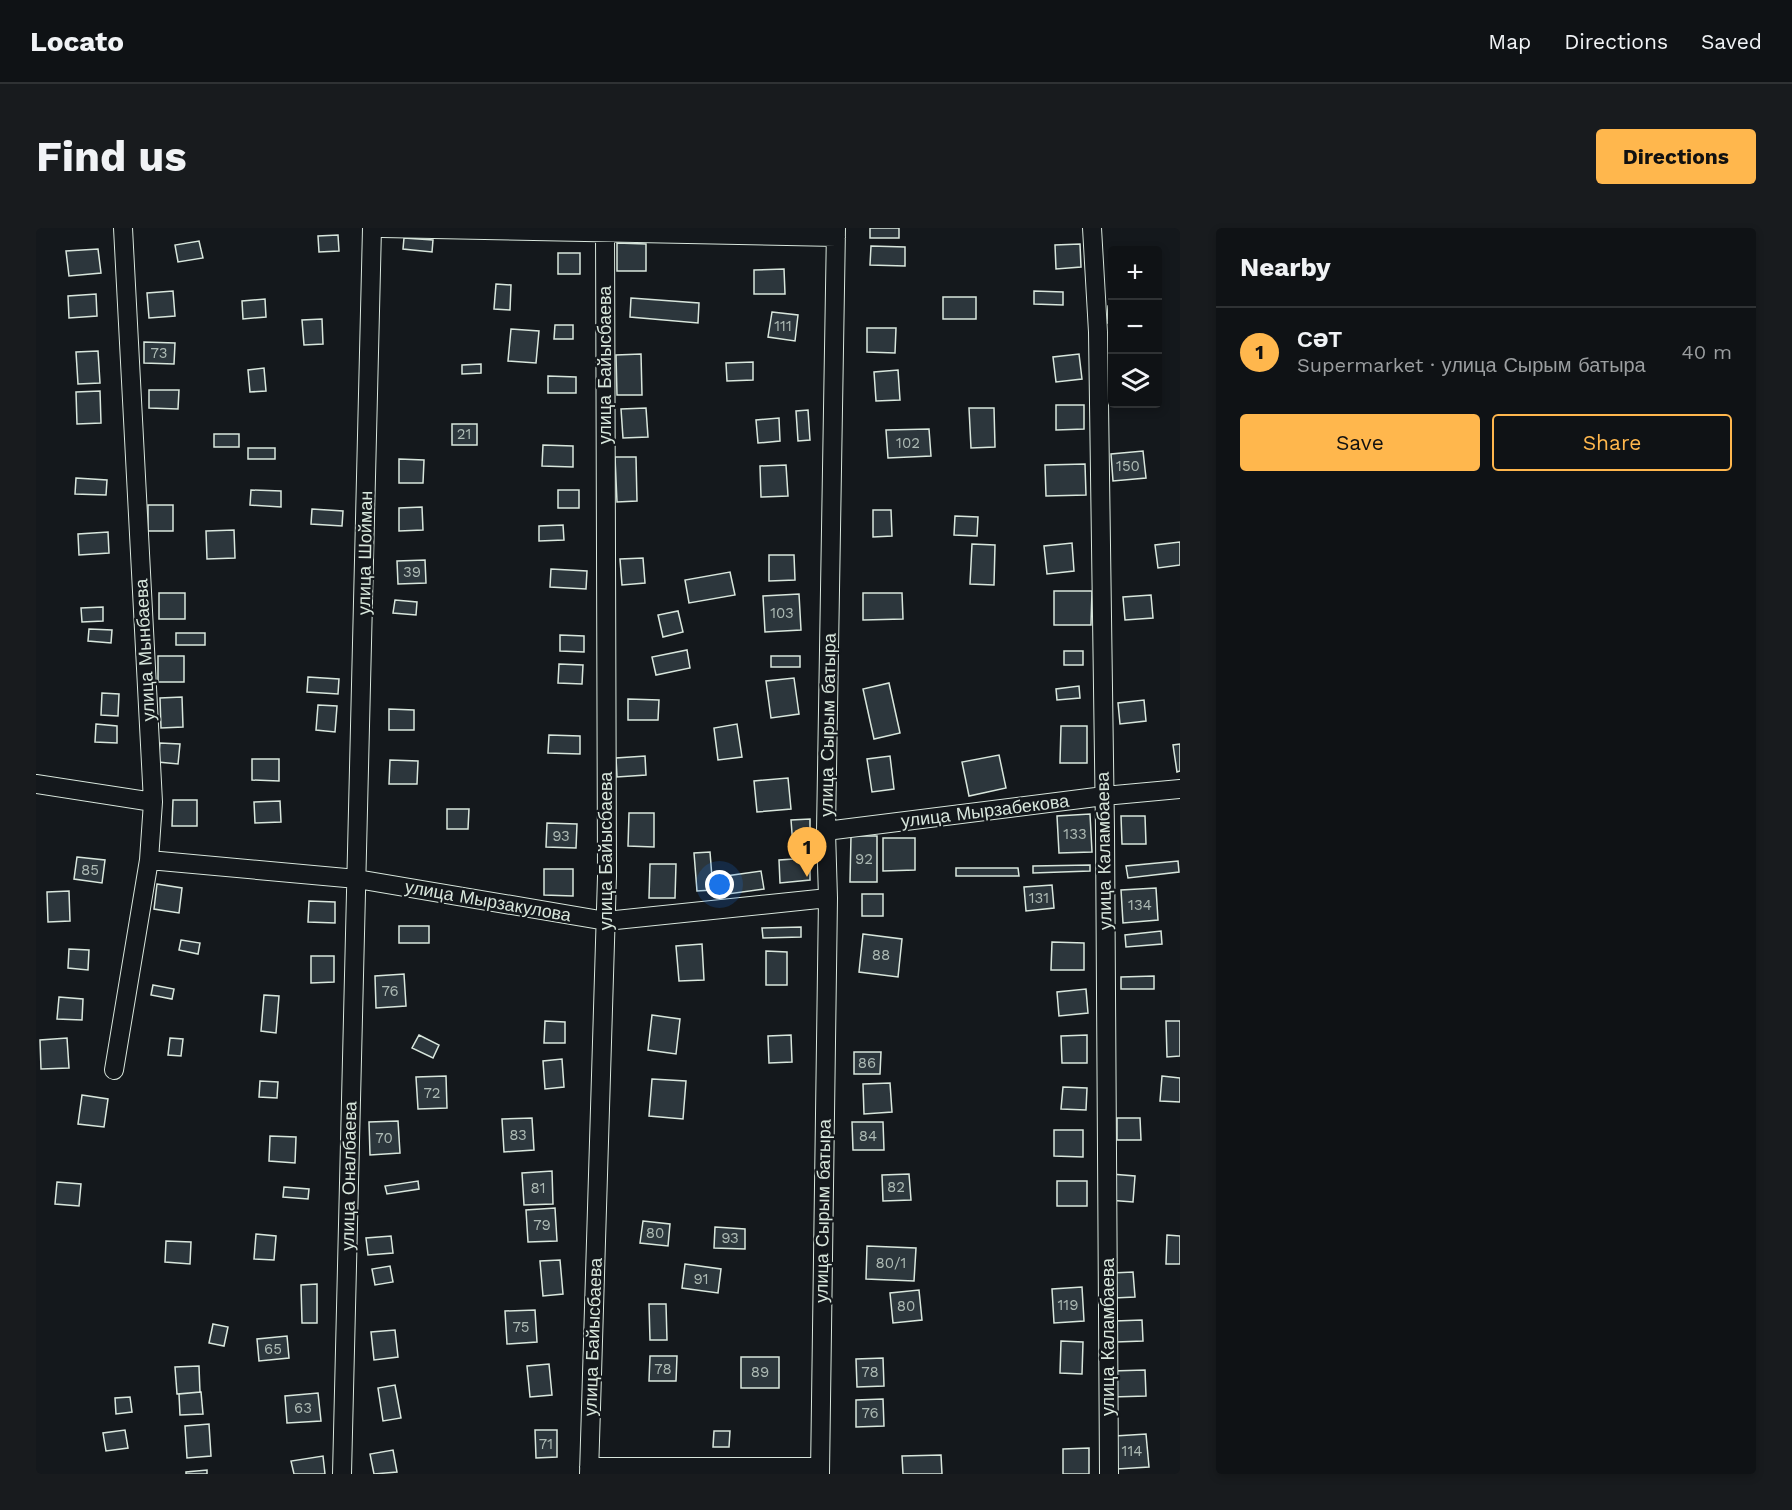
<!DOCTYPE html>
<meta charset="utf-8">
<style>
:root{--surface:#0f1215;--page:#181b1e;--text:#f1f3f6;--muted:#9b9ea0;--line:#2f3234;--accent:#ffb74d}
body{margin:0;font-family:"Work Sans",sans-serif;background:var(--page);color:var(--text)}
.controls{position:absolute;right:18px;top:18px;display:grid;overflow:hidden;border-radius:6px;box-shadow:0 3px 9px #0003}
.controls button{width:54px;height:54px;display:grid;place-items:center;padding:0;border:0;border-bottom:2px solid var(--line);background:var(--surface);color:var(--text);font:30px sans-serif}
.you{position:absolute;left:684px;top:657px;width:21px;height:21px;margin:-15px;border:4px solid #fff;border-radius:50%;background:#1a73e8;box-shadow:0 0 0 9px #1a73e833}
.badge{display:grid;place-items:center;width:39px;height:39px;border-radius:50%;background:var(--accent);color:#111;font-size:20px;font-weight:700}
.pin{position:absolute;translate:-50% -50px;filter:drop-shadow(0 2px 3px #0008)}
.pin::after{content:'';position:absolute;top:32px;width:21px;height:18px;background:inherit;clip-path:polygon(0 0,100% 0,50% 100%)}
.list{margin:0;padding:0;list-style:none}
h2{display:flex;justify-content:space-between;align-items:center;height:78px;margin:0;padding:0 24px;font-size:26px}
h2 small{font-size:20px;font-weight:400;color:var(--muted)}
.list li{display:grid;grid-template-columns:39px 1fr auto;gap:18px;align-items:center;box-sizing:border-box;height:90px;padding:0 24px;border-top:2px solid var(--line)}
.list b{display:block;font-size:22px;white-space:nowrap}
.list p{margin:0;font-size:20px;white-space:nowrap;color:var(--muted)}
.list em{font-size:20px;font-style:normal;color:var(--muted)}
.actions{display:flex;gap:12px;padding:18px 24px}
.actions a{flex:1;padding:14px 0;border:2px solid var(--accent);border-radius:6px;text-align:center;font-size:21px;color:var(--accent)}
.actions .main{background:var(--accent);color:#111}
.icon{flex:none;width:33px;height:33px;fill:none;stroke:currentColor;stroke-width:2;stroke-linecap:round;stroke-linejoin:round}
.map{position:relative;flex:none;width:1144px;height:1246px;overflow:hidden;border-radius:6px}
header{display:flex;align-items:center;gap:36px;box-sizing:border-box;height:84px;padding:0 30px;background:var(--surface);border-bottom:2px solid var(--line)}
header strong{font-size:28px}
nav{display:flex;gap:33px;margin-inline-start:auto;font-size:21px}
.intro{display:flex;align-items:center;justify-content:space-between;box-sizing:border-box;height:144px;padding:0 36px}
h1{margin:0;font-size:42px}
.button{padding:15px 27px;border-radius:6px;background:var(--accent);color:#111;font-size:21px;font-weight:700}
main{display:flex;gap:36px;padding:0 36px}
aside{flex:1;background:var(--surface);border-radius:6px;box-shadow:0 3px 9px #0003}
.map>svg:first-child{display:block}
.building{fill:#2c363c;stroke:#d8e6dc;stroke-width:1.5}
.lines{fill:none;stroke-linecap:round;stroke-linejoin:round}
.minor-casing{stroke:#d8e6dc;stroke-width:20}
.minor{stroke:#14181c;stroke-width:18}
.labels{text-anchor:middle;stroke-width:4.5;stroke-linejoin:round;paint-order:stroke}
.number-label{font-size:15px;fill:#adbab4}
.street-label{font-size:18px;fill:#d8e6dc;stroke:#14181c}
</style>
<header>
<strong>Locato</strong>
<nav><a>Map</a><a>Directions</a><a>Saved</a></nav>
</header>
<div class="intro"><h1>Find us</h1><a class="button">Directions</a></div>
<main>
<div class="map">
<svg width="1144" height="1246" viewBox="0 0 1144 1246">
<rect width="100%" height="100%" fill="#14181c"/>
<path class="building" d="M834,0H863V10H834Z
M302,7L303,23L283,24L282,8Z
M368,10L397,12L396,24L367,21Z
M163,13L167,30L142,34L139,17Z
M581,15L610,16V43H581Z
M1044,16L1045,39L1020,41L1019,17Z
M835,18L869,19V38L834,37Z
M62,21L65,45L33,48L30,23Z
M522,25H544V46H522Z
M748,41L749,66H718V42Z
M460,56L475,57L474,82L458,81Z
M137,63L139,88L113,90L111,65Z
M998,63L1027,64V77L998,76Z
M60,66L61,88L33,90L32,68Z
M907,69H940V91H907Z
M595,70L663,75L662,95L594,89Z
M229,71L230,89L207,91L206,73Z
M1072,78H1076V95H1071Z
M736,84L762,87L759,113L732,109Z
M286,91L287,116L268,117L266,92Z
M519,97H537V111H518Z
M831,100H860L859,125L831,124Z
M475,101L503,103L500,135L472,133Z
M108,114L139,115L138,136L108,135Z
M62,123L64,155L42,156L40,124Z
M605,126L606,167H581L580,127Z
M1043,126L1046,151L1020,154L1017,129Z
M717,134V152L691,153L690,135Z
M445,136V145L426,146V137Z
M228,140L230,163L214,164L212,142Z
M862,142L864,172L840,173L838,144Z
M512,148L540,149V165H512Z
M113,162H143L142,181L113,180Z
M64,163L65,195L41,196L40,164Z
M1020,177H1048V201L1020,202Z
M610,180L612,209L587,210L585,181Z
M933,180H958L959,219L935,220Z
M772,182L774,212L762,213L760,183Z
M743,190L744,213L722,215L720,192Z
M416,196H441V217H416Z
M893,201L895,228L852,230L850,202Z
M178,206H203V219H178Z
M507,217L537,218V239L506,238Z
M212,220H239V231H212Z
M1107,223L1110,250L1077,253L1075,226Z
M579,229H600L601,273L581,274Z
M363,231L388,232L387,255H363Z
M1049,236L1050,267L1010,268L1009,237Z
M750,237L752,268L725,269L724,238Z
M40,250L71,252L70,267L39,266Z
M215,262L245,263V279L214,277Z
M522,262H543V280H522Z
M112,277H137V303H112Z
M386,279L387,302L363,303V280Z
M276,281L307,283L306,298L275,296Z
M837,282H855L856,308L837,309Z
M919,288L942,289L941,308L918,307Z
M527,297L528,312L503,313V298Z
M198,302L199,330L171,331L170,303Z
M72,304L73,325L43,327L42,306Z
M1144,314V337L1122,340L1119,317Z
M1036,315L1038,343L1011,346L1008,318Z
M936,316L959,317L958,357L934,356Z
M733,327H758L759,352L733,353Z
M607,330L609,355L586,357L584,331Z
M389,332L390,355L362,356L361,333Z
M515,341L551,343L550,361L514,359Z
M694,344L699,367L653,375L649,352Z
M1018,363H1056L1055,397H1018Z
M123,365H149V391H123Z
M827,365H866L867,391L827,392Z
M763,366L765,402L729,404L727,368Z
M1115,367L1117,390L1089,392L1087,369Z
M359,372L381,374L380,387L357,385Z
M67,379V393L46,394L45,380Z
M642,383L647,404L627,409L622,387Z
M53,401L76,402L75,415L52,413Z
M140,405H169V417H140Z
M524,407L548,408V424L524,423Z
M651,422L654,440L620,447L616,429Z
M1028,423H1047V437H1028Z
M122,428H148V454H122Z
M735,428H764V439H735Z
M523,436L547,437L546,456L522,455Z
M272,449L303,451L302,466L271,464Z
M758,450L763,486L735,490L730,453Z
M853,455L864,505L838,511L827,461Z
M1043,458L1044,470L1021,472L1020,461Z
M66,465L83,466L82,488L65,487Z
M146,469L147,499L125,500L124,470Z
M592,471L623,472L622,492H592Z
M1108,472L1110,493L1084,496L1082,475Z
M282,477L301,478L299,504L280,502Z
M353,481L378,482V502H353Z
M60,496L81,498V515L59,514Z
M701,496L706,529L682,532L678,500Z
M1025,498H1051V535H1024Z
M513,507L544,508V526L512,525Z
M124,515L144,516L142,536L122,534Z
M1144,516V543L1141,544L1137,517Z
M963,527L970,560L933,568L926,534Z
M609,528L610,547L581,549L580,530Z
M854,528L858,561L836,564L831,531Z
M216,531H243V553L216,552Z
M354,532L382,533L381,556H353Z
M752,550L755,581L721,584L718,553Z
M137,572H161V598H136Z
M244,573L245,594L219,595L218,574Z
M411,581H433L432,601H411Z
M593,585H618V619L592,618Z
M1054,586L1056,624L1023,625L1021,588Z
M1085,588H1109L1110,616H1086Z
M774,591V652L744,655L743,632L758,631L755,592Z
M511,595L541,596L540,620L510,619Z
M815,608H841V654H814Z
M847,610H879V642L847,643Z
M674,624L677,662L661,663L658,625Z
M41,629L69,632L66,655L38,651Z
M1142,633L1143,644L1092,650L1090,638Z
M614,636H640L639,670H613Z
M1054,637V643L997,645V638Z
M920,640H982L983,648H920Z
M508,641H537V668L508,667Z
M725,643L728,661L692,666L690,648Z
M121,656L146,660L143,685L118,681Z
M1016,657L1018,680L990,683L988,659Z
M1120,660L1122,692L1087,695L1085,662Z
M33,663L34,693L12,694L11,664Z
M826,666H847V688H826Z
M273,673L299,674V695L272,694Z
M363,698H393V715H363Z
M765,699V709L727,710L726,700Z
M1125,703L1126,716L1090,719L1089,707Z
M827,706L866,711L862,749L823,744Z
M145,712L164,715L162,726L143,722Z
M1016,714L1048,715V742H1015Z
M666,716L668,752L643,753L640,718Z
M33,721L53,722L52,742L32,740Z
M730,723L751,724V757H730Z
M275,728H298V754L275,755Z
M368,746L370,778L340,780L339,748Z
M1118,748V761H1085V749Z
M117,757L138,761L136,771L115,767Z
M1050,761L1052,785L1023,788L1021,764Z
M228,767L243,768L240,805L225,803Z
M23,769L47,771L46,792L21,791Z
M616,787L644,791L640,826L612,822Z
M509,793L529,794V815H508Z
M1130,793H1144V828L1131,829Z
M383,807L403,817L397,830L376,820Z
M755,807L756,834L733,835L732,808Z
M1051,807V835H1026L1025,808Z
M31,810L33,840L5,841L4,812Z
M134,810L147,811L145,828L132,827Z
M818,824H845L844,846H818Z
M526,831L528,859L509,861L507,833Z
M410,848L411,880L382,881L380,849Z
M1126,848L1144,850V874L1124,873Z
M616,851L650,853L647,891L613,888Z
M224,853L242,854L241,870L223,869Z
M854,855L856,884L828,886L827,856Z
M1027,859L1051,860L1050,882L1025,881Z
M46,867L72,871L68,899L42,896Z
M496,890L498,922L468,924L466,891Z
M1081,890H1104L1105,912H1081Z
M362,893L364,925L334,927L333,894Z
M816,894H847L848,922H817Z
M1018,902H1047V929L1018,928Z
M234,908L260,909L259,935L233,933Z
M516,943L517,976L488,977L486,945Z
M873,946L875,972L847,973L846,947Z
M1075,946L1099,948L1097,974L1072,972Z
M382,953L383,961L351,966L349,958Z
M1021,953H1051V978H1021Z
M21,954L45,956L43,978L19,976Z
M248,959L273,961L272,971L247,969Z
M519,980L521,1013L492,1014L490,982Z
M607,993L634,996L632,1018L604,1015Z
M679,999L709,1001V1021L678,1020Z
M220,1006L240,1008L238,1032L218,1031Z
M1131,1007L1144,1008V1036H1130Z
M355,1008L357,1025L332,1027L330,1010Z
M130,1013L155,1014L154,1036L129,1034Z
M831,1018L880,1020L878,1053L830,1051Z
M524,1032L527,1066L507,1068L504,1033Z
M649,1036L685,1041L682,1065L646,1060Z
M354,1038L357,1054L339,1057L336,1041Z
M1097,1044L1099,1069L1078,1070L1076,1045Z
M281,1056V1095H266L265,1057Z
M1046,1059L1048,1093L1018,1095L1016,1061Z
M883,1062L886,1092L857,1095L854,1065Z
M613,1076H630L631,1112H614Z
M499,1082L501,1114L471,1116L469,1083Z
M1106,1092L1107,1113L1080,1114L1079,1093Z
M177,1096L192,1099L188,1118L173,1115Z
M359,1102L362,1129L338,1132L335,1104Z
M251,1108L253,1130L223,1133L221,1111Z
M1025,1113L1047,1114L1046,1146L1024,1145Z
M614,1128H641L640,1153H613Z
M705,1129H743V1160H705Z
M847,1130L848,1158L821,1159L820,1131Z
M513,1136L516,1167L494,1169L491,1138Z
M163,1138L164,1164L141,1166L139,1139Z
M1109,1142L1110,1168L1076,1169L1075,1143Z
M359,1157L365,1190L347,1193L342,1160Z
M165,1164L167,1186L144,1187L143,1166Z
M282,1165L285,1193L251,1195L249,1168Z
M94,1169L96,1184L80,1186L79,1170Z
M847,1171L848,1198L820,1199V1172Z
M173,1196L175,1228L151,1230L149,1198Z
M89,1202L92,1220L70,1223L67,1205Z
M499,1202H521V1229L500,1230Z
M678,1203H694L693,1219H677Z
M1110,1206L1113,1239L1081,1241L1079,1208Z
M1053,1220V1246H1027V1221Z
M357,1222L361,1244L338,1246L334,1226Z
M905,1227L906,1246H867L866,1228Z
M287,1228L289,1246H258L255,1233Z
M171,1242V1246H150V1244Z"/>
<g class="lines">
<defs>
<path id="minor" d="M346,0L800,9
M1056,0L1062,104L1069,602L1073,1246
M0,556L117,574
M790,603L1068,568L1144,561
M113,632L321,651L570,693L792,670
M78,842L113,632L117,574L87,0
M553,1239H784
M306,1246L336,0
M553,1246L571,648L569,0
M784,1246L792,670L790,603L800,0"/>
</defs>
<use href="#minor" class="minor-casing"/>
<use href="#minor" class="minor"/>
</g>
<g class="labels">
<g class="number-label">
<text x="747" y="103">111</text>
<text x="123" y="130">73</text>
<text x="428" y="211">21</text>
<text x="872" y="220">102</text>
<text x="1092" y="243">150</text>
<text x="376" y="349">39</text>
<text x="746" y="390">103</text>
<text x="1039" y="611">133</text>
<text x="525" y="613">93</text>
<text x="828" y="636">92</text>
<text x="54" y="647">85</text>
<text x="1003" y="675">131</text>
<text x="1104" y="682">134</text>
<text x="845" y="732">88</text>
<text x="354" y="768">76</text>
<text x="831" y="840">86</text>
<text x="396" y="870">72</text>
<text x="482" y="912">83</text>
<text x="832" y="913">84</text>
<text x="348" y="915">70</text>
<text x="860" y="964">82</text>
<text x="502" y="965">81</text>
<text x="506" y="1002">79</text>
<text x="619" y="1010">80</text>
<text x="694" y="1015">93</text>
<text x="855" y="1040">80/1</text>
<text x="665" y="1056">91</text>
<text x="1032" y="1082">119</text>
<text x="870" y="1083">80</text>
<text x="485" y="1104">75</text>
<text x="237" y="1126">65</text>
<text x="627" y="1146">78</text>
<text x="724" y="1149">89</text>
<text x="834" y="1149">78</text>
<text x="267" y="1185">63</text>
<text x="834" y="1190">76</text>
<text x="510" y="1221">71</text>
<text x="1096" y="1228">114</text>
</g>
<g class="street-label">
<text transform="translate(569 137) rotate(-90)" y="6">улица Байысбаева</text>
<text transform="translate(329 325) rotate(-89)" y="6">улица Шойман</text>
<text transform="translate(109 422) rotate(-93)" y="6">улица Мынбаева</text>
<text transform="translate(792 497) rotate(-89)" y="6">улица Сырым батыра</text>
<text transform="translate(949 583) rotate(-7)" y="6">улица Мырзабекова</text>
<text transform="translate(570 623) rotate(-90)" y="6">улица Байысбаева</text>
<text transform="translate(1068 623) rotate(-91)" y="6">улица Каламбаева</text>
<text transform="translate(452 673) rotate(10)" y="6">улица Мырзакулова</text>
<text transform="translate(313 948) rotate(-89)" y="6">улица Оналбаева</text>
<text transform="translate(787 983) rotate(-89)" y="6">улица Сырым батыра</text>
<text transform="translate(557 1109) rotate(-88)" y="6">улица Байысбаева</text>
<text transform="translate(1072 1109) rotate(-90)" y="6">улица Каламбаева</text>
</g>
</g>
</svg>
<div class="controls">
<button>+</button>
<button>−</button>
<button><svg class="icon" aria-label="layers" viewBox="0 0 24 24"><path d="M12 4l9 5-9 5-9-5zM3 14l9 5 9-5"/></svg></button>
</div>
<div class="you"></div>
<div class="pin badge" style="left:771px;top:649px">1</div>
</div>
<aside>
<h2>Nearby<small></small></h2>
<ul class="list">
<li><span class="badge">1</span><div><b>СƏТ</b><p>Supermarket · улица Сырым батыра</p></div><em>40 m</em></li>
</ul>
<div class="actions"><a class="main">Save</a><a>Share</a></div>
</aside>
</main>
